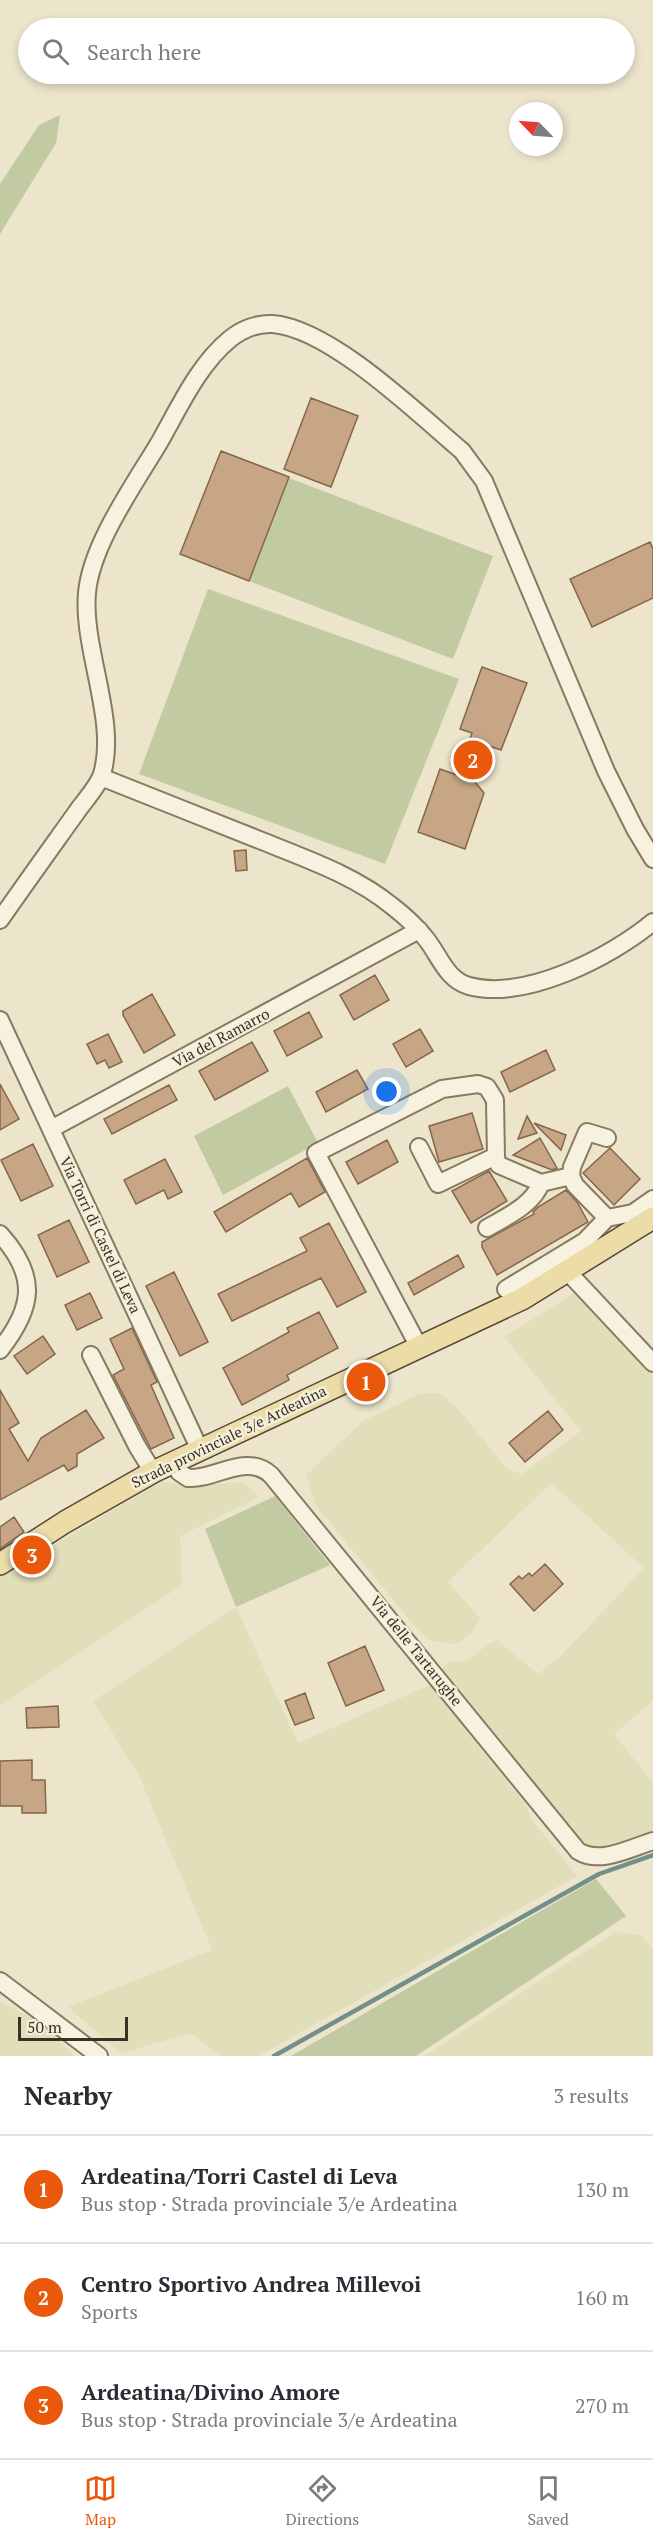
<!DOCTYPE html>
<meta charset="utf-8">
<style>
:root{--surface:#fff;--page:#f2f2f3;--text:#2b2b33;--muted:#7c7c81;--line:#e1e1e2;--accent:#ea580c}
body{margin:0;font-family:"PT Serif",serif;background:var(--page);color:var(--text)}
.compass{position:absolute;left:509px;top:102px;width:54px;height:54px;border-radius:50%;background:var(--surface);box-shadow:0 3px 9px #0003;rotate:295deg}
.scale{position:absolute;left:18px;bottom:15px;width:110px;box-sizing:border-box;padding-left:6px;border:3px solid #3a3023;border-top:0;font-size:16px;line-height:21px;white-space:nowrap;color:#3a3023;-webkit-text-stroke:4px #f4efdb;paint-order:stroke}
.you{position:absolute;left:387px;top:1092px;width:21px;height:21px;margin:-15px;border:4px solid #fff;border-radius:50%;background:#1a73e8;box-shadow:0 0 0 9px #1a73e833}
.badge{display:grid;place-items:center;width:39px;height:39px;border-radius:50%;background:var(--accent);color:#fff;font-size:20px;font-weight:700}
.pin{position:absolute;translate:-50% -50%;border:3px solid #fff;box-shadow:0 2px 6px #0006}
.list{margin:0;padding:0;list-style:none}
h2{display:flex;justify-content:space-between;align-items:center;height:78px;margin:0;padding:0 24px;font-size:26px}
h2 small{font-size:20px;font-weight:400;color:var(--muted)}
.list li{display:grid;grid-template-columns:39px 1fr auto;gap:18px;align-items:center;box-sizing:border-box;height:108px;padding:0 24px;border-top:2px solid var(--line)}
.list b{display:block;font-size:22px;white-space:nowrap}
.list p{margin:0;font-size:20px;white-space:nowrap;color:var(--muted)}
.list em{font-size:20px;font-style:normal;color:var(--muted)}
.icon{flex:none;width:33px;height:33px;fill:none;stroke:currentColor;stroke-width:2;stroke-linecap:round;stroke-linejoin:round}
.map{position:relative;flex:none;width:653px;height:2056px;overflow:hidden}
.search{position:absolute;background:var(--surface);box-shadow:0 3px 9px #0003;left:18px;right:18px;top:18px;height:66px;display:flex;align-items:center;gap:15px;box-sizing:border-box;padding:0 21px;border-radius:33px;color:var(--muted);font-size:22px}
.sheet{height:402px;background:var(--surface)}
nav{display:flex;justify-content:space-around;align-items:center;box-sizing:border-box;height:84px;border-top:2px solid var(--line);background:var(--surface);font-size:16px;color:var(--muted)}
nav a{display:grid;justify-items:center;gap:3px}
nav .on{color:var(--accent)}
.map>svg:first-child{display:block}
.farmland{fill:#e1deba}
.green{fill:#c1caa0}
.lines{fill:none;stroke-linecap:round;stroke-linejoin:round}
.stream{stroke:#728f8b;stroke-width:4.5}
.building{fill:#c7a685;stroke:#856648;stroke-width:1.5}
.minor-casing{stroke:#887961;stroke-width:20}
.major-casing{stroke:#574734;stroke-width:24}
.minor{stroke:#f7f2df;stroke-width:16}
.major{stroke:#ebdca8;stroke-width:21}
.labels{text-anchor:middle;stroke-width:5;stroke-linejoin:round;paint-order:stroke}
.street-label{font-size:15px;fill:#3a3023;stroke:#f4efdb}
</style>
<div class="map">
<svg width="653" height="2056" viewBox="0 0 653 2056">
<rect width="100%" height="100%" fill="#ece5cc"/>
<path class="farmland" d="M575,1293L653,1376V1701L614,1734L653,1783V1836L605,1850L593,1849L583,1843L443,1677L442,1669L448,1662L468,1660L487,1645L497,1640L538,1674L560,1657L644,1568L551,1483L448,1582L480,1618L473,1631L460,1642L450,1644L432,1641L417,1629L315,1504L306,1475L363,1421L419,1394L440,1393L460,1411L506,1468L522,1474L581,1431L504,1337Z
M160,1482L200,1485L243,1482L259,1497L180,1536L182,1585L0,1706V1577Z
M236,1607L298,1743L430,1685L525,1804L532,1820L577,1876L259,2056H220L191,2033L121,2053L68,2007L212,1950L140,1778L93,1701Z
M615,1932L641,1935L653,1949V2056H424Z
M0,2001L43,2024L74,2056H0Z"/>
<path class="green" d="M60,115L56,143L0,234V184L39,125Z
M289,478L493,556L453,659L249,581Z
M208,589L459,679L385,864L139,774Z
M288,1086L318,1143L223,1195L194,1136Z
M275,1496L330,1565L236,1607L205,1529Z
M596,1879L626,1916L416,2056H291Z"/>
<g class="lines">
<path class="stream" d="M274,2056L599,1874L653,1855"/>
</g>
<path class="building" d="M311,398L358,416L331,487L284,469Z
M221,451L289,477L249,581L180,554Z
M650,542L653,549V598L592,627L570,579Z
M482,667L527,683L501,750L489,746L475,782L484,793L465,849L418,832L440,769L457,775L472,733L460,729Z
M246,850L247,870L236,871L234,851Z
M375,975L389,1000L354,1020L340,995Z
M152,994L175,1035L144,1053L123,1015V1011Z
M309,1012L322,1037L287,1056L274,1031Z
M420,1029L433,1051L406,1067L393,1044Z
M108,1034L122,1062L109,1068L105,1060L97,1064L87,1044Z
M252,1042L268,1071L215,1100L199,1071Z
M546,1050L555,1070L510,1092L501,1072Z
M357,1070L368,1089L326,1112L316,1092Z
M0,1084L19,1119L0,1130Z
M169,1085L177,1100L112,1134L104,1119Z
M472,1113L483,1149L439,1162L429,1126Z
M527,1116L537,1133L518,1139Z
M534,1123L566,1135L561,1150Z
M540,1138L557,1168L552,1170L513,1155Z
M387,1140L398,1162L358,1184L346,1162Z
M33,1144L53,1186L21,1201L1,1160Z
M610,1148L640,1179L614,1205L583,1173Z
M307,1158L325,1192L299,1207L291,1193L226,1232L214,1212Z
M165,1159L182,1192L168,1199L164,1190L136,1204L124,1180Z
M489,1171L507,1201L471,1223L452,1191Z
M566,1190L577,1202L588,1222L497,1275L482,1247V1242L534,1214L533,1212L538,1207Z
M69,1220L89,1262L57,1277L38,1235Z
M329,1223L366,1292L337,1307L321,1278L232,1321L218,1294L307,1251L300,1238Z
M458,1255L464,1267L414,1295L408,1283Z
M174,1272L208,1342L180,1356L146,1286Z
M90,1293L102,1318L77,1330L65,1305Z
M319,1312L338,1348L287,1375L289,1380L242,1405L223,1368L289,1332L287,1328Z
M132,1328L157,1382L151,1385L174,1438L151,1449L113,1375L124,1369L110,1339Z
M43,1336L55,1354L27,1374L14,1356Z
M0,1390L19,1423L9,1429L28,1461L41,1438L86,1410L104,1438L77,1454V1466L68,1471L64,1465L0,1500Z
M548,1411L563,1430L525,1462L509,1443Z
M14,1517L24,1532L0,1549V1527Z
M545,1564L563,1584L534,1611L510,1584L519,1576L522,1579L529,1573L532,1576Z
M365,1646L384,1690L346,1706L328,1663Z
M305,1693L314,1718L295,1725L285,1701Z
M58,1706L59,1727L27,1728L26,1708Z
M32,1760V1780H45L46,1813H22V1806H0V1761Z"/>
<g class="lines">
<defs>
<path id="minor" d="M101,777C155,798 208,820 262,841C306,859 354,875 392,906C405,916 417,927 427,940C440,957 447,980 469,986C525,1001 611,957 653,922
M0,920C25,884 51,848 76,813C84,801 98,787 102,774C118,721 82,649 87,593C91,545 134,485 159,443C179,408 198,365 230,339C242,329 258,323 273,324C331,329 417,413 462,451L484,481L606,771L635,829L653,859
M0,1020L200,1450
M51,1129L419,930
M419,1147L438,1184L496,1156
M571,1176L572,1167L587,1132L607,1138
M607,1218L633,1213L653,1199
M487,1228C506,1217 533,1205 541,1183
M0,1234C38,1276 34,1307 0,1350
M567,1271L653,1363
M419,1347L316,1153L442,1089L478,1084L487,1087L495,1100L496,1159L499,1165L541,1183L571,1176L575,1185L607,1218L585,1241L506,1289
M91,1355L137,1446L153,1472
M174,1462L179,1472L188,1478C215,1480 246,1452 271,1475L578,1851C600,1865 630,1848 653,1841
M0,1981L99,2056"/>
<path id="major" d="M0,1564L65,1522L153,1472L522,1299L653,1218"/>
</defs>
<use href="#minor" class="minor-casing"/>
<use href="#major" class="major-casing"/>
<use href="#minor" class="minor"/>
<use href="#major" class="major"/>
</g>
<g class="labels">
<g class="street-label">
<text transform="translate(221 1038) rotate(-28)" y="5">Via del Ramarro</text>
<text transform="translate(100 1235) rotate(65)" y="5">Via Torri di Castel di Leva</text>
<text transform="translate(229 1437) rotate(-26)" y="5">Strada provinciale 3/e Ardeatina</text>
<text transform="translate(416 1651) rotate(51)" y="5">Via delle Tartarughe</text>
</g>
</g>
</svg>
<svg class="compass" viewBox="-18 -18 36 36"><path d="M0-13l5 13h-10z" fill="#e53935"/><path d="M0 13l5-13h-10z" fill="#7c7c81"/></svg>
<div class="scale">50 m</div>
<div class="you"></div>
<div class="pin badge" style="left:366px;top:1382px">1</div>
<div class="pin badge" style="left:473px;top:760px">2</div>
<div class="pin badge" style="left:32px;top:1555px">3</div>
<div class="search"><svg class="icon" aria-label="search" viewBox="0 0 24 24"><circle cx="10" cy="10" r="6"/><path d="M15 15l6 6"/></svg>Search here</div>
</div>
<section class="sheet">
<h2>Nearby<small>3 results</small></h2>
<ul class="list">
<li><span class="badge">1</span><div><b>Ardeatina/Torri Castel di Leva</b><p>Bus stop · Strada provinciale 3/e Ardeatina</p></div><em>130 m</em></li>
<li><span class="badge">2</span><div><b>Centro Sportivo Andrea Millevoi</b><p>Sports</p></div><em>160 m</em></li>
<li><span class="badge">3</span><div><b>Ardeatina/Divino Amore</b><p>Bus stop · Strada provinciale 3/e Ardeatina</p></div><em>270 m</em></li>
</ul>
</section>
<nav>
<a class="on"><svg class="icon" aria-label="map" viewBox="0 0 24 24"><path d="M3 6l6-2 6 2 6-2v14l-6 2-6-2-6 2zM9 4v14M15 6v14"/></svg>Map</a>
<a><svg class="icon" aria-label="directions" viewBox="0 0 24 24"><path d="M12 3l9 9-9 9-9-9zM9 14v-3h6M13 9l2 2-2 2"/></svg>Directions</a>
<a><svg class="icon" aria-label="saved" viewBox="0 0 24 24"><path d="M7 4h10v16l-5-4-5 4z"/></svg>Saved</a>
</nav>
